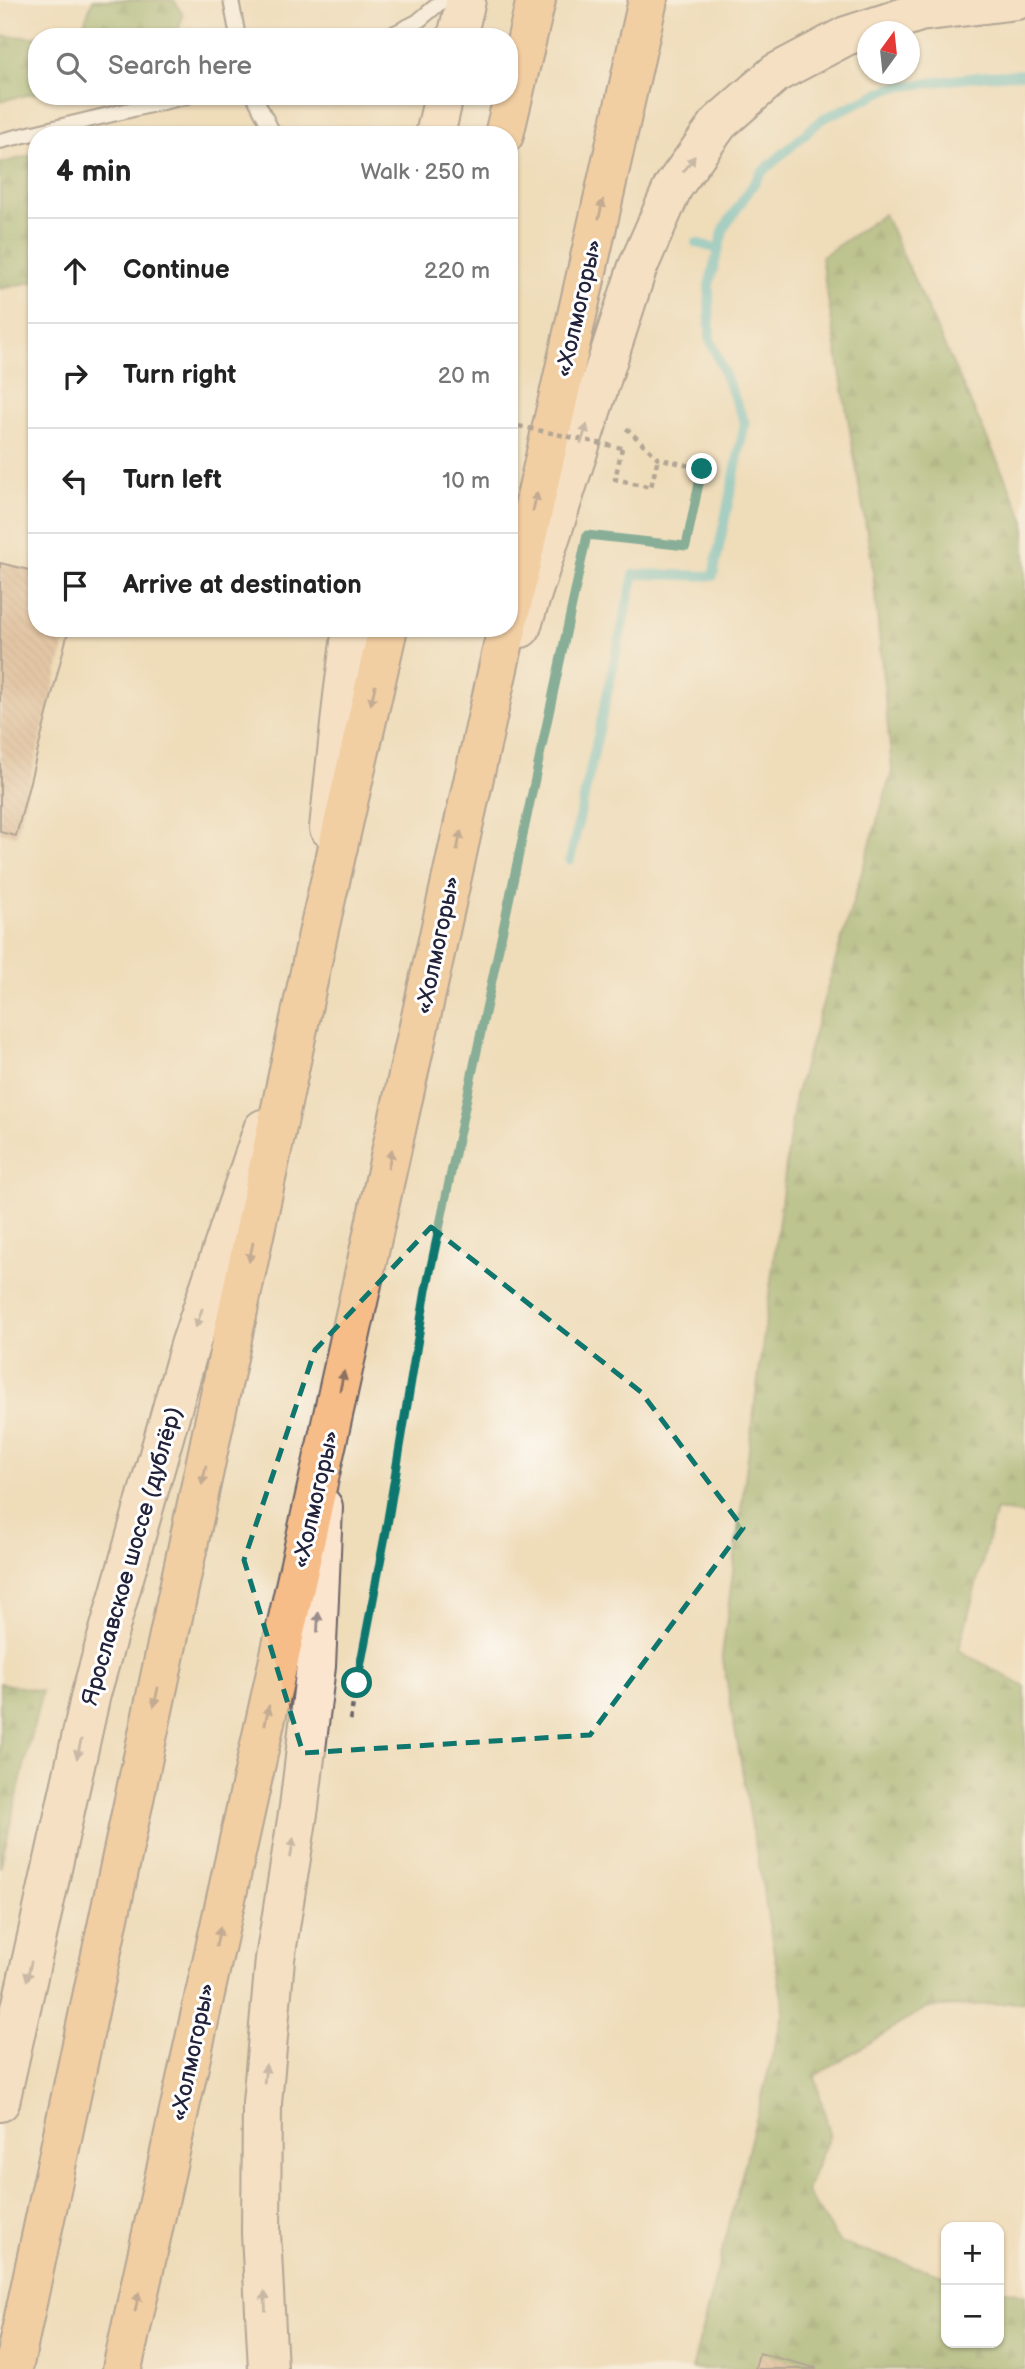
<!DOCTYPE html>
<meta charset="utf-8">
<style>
:root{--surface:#fff;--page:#f2f2f2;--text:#222;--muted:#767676;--line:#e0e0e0}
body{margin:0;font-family:"Balsamiq Sans",sans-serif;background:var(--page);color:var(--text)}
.controls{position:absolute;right:21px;bottom:21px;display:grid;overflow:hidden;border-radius:14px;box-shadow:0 2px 5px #0004}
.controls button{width:63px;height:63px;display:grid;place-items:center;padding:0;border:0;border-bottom:2px solid var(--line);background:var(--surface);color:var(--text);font:35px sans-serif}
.compass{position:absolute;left:857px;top:21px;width:63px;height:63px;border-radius:50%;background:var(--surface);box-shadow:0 2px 5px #0004;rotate:15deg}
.stop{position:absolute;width:21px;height:21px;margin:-16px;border:5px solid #0f766e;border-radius:50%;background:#fff}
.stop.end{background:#0f766e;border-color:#fff;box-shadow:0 2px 7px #0008}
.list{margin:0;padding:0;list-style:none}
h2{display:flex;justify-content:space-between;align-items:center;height:91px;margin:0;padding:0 28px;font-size:30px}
h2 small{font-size:23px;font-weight:400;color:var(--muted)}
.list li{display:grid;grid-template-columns:46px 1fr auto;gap:21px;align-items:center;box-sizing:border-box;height:105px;padding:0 28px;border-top:2px solid var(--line)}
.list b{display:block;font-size:26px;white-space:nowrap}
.list em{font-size:23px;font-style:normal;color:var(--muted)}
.icon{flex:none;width:38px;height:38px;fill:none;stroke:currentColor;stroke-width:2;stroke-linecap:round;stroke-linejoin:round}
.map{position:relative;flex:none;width:1025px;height:2369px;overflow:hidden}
.search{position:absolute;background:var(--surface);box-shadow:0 2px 5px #0004;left:28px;top:28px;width:490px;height:77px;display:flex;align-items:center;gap:18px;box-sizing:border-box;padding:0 24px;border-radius:28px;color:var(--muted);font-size:26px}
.panel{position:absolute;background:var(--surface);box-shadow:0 2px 5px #0004;left:28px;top:126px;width:490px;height:511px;border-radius:28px}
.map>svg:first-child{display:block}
.forest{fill:url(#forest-firs);stroke:#52644b;stroke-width:2}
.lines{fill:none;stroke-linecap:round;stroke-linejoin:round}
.stream{stroke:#50bcca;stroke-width:10}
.building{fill:url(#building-back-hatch)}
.lane-casing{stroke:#6a6367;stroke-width:18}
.secondary-casing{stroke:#6a6367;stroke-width:42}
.highway-casing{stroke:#6a6367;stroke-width:42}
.path{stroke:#6a6367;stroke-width:4.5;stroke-dasharray:5 5;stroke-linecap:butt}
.lane{stroke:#fff;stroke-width:14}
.secondary{stroke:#fce5cf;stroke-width:38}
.highway{stroke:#f7bd88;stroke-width:38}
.path-bridge{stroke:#6a6367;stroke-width:4.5;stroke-dasharray:5 5;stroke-linecap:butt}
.oneway{fill:#9a8d8c}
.oneway2{fill:#8c7062}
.route{stroke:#0f766e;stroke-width:9}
.marked{fill:none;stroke:#0f766e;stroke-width:5;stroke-dasharray:14 9;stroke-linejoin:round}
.labels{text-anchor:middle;stroke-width:6;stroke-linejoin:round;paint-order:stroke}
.street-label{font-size:23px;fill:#22223b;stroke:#fff}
</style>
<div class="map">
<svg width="1025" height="2369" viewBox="0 0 1025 2369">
<defs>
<pattern id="forest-firs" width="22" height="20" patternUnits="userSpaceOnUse" patternTransform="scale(1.75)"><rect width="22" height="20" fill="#81a65b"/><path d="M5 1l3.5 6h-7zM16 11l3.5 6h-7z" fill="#69874c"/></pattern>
<pattern id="building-back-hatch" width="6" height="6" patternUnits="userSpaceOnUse" patternTransform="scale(1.75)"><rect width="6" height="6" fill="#d4aa8a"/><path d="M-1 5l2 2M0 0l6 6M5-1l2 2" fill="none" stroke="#ac8a72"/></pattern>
</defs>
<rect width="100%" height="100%" fill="#fff"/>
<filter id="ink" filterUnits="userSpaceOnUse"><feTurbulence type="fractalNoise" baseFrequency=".0143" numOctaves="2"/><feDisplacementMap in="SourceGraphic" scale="14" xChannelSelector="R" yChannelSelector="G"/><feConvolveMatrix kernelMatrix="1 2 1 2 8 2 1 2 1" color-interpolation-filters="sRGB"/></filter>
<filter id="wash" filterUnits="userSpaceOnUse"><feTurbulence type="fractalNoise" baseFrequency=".00686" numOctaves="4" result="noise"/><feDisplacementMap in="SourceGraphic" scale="28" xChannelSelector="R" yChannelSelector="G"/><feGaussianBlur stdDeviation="1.57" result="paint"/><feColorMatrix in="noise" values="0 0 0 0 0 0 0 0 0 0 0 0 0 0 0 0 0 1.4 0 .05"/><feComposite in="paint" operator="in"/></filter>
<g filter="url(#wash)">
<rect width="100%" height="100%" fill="#efdcb9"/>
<path class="forest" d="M93,0H174L183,15L177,37H37V93L0,101V36L33,37L84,23Z
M37,154V281L0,289V163Z
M884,214L1025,521V1515L996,1510L959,1650L1025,1687V2002L926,2008L815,2076L830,2134L806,2191L840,2243L946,2276V2343H999V2289L1025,2295V2369H692L784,2010L722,1655L795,1096L892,771L872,563L821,257Z
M0,1683L42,1691L0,1868Z"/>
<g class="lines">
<path class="stream" d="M696,243L718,249
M570,860L634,574L713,576L745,423L710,339L709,285L724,228L761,173L822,119L890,88L983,76L1025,74"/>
</g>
<g id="blocks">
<path class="building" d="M0,563L37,572V628H69L16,836L0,832Z
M759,2353L816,2368V2369H755Z"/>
</g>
</g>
<g filter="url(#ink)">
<use href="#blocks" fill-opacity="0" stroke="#6a6367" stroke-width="2"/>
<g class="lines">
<defs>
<path id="lane" d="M231,0L238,37
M387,37L417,22L443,0
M254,96L274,135
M0,141L188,96"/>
<path id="secondary" d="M457,37L466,0
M435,135L444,96
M521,628L637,269L673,187L719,123L776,73L846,36L920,12L1017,0
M329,828L343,696L352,628
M0,2102L91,1694L190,1345L263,1129
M268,2369L261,2233L262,2103L275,1959L299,1807L316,1666L323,1507"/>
<path id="highway" d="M504,135L536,0
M509,617L648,0
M13,2369L318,934L388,628
M122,2369L507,628"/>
</defs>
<use href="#lane" class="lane-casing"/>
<use href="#secondary" class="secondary-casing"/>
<use href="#highway" class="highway-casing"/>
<path class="path" d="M622,448L615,479L651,487L658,458
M589,535L686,546L702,469L658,458L625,427
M350,1720L386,1531L426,1290L575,589"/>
<use href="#lane" class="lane"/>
<use href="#secondary" class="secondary"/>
<use href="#highway" class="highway"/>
<path class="path-bridge" d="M509,424L622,448"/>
</g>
<defs><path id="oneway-solid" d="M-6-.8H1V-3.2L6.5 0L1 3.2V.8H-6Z" transform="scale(1.75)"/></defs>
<g class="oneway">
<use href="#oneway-solid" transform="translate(689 164) rotate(-54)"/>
<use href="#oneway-solid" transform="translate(584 434) rotate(-72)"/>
<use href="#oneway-solid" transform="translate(199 1318) rotate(109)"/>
<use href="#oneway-solid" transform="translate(318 1622) rotate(-87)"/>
<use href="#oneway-solid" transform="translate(79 1749) rotate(103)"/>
<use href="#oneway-solid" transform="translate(292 1848) rotate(-81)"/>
<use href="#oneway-solid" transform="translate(29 1971) rotate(103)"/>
<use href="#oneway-solid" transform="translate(265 2074) rotate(-85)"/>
<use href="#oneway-solid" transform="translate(265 2301) rotate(-93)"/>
</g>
<g class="oneway2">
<use href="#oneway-solid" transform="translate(601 209) rotate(-77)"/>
<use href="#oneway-solid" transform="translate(535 502) rotate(-77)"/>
<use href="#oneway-solid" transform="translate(373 695) rotate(103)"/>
<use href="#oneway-solid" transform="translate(459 841) rotate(-78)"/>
<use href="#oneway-solid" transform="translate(390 1159) rotate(-78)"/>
<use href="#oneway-solid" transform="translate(251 1252) rotate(102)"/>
<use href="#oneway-solid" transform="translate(342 1381) rotate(-78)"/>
<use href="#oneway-solid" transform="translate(204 1475) rotate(102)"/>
<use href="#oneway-solid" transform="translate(156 1697) rotate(102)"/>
<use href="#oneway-solid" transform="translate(267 1715) rotate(-78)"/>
<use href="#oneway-solid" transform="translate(218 1937) rotate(-78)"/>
<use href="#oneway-solid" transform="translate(137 2302) rotate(-78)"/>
</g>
</g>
<g class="lines" filter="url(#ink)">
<path class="route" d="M357,1683L386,1531L426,1290L587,535L686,546L702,469"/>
</g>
<path d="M0 0H1025V2369H0ZM431,1227L641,1392L743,1528L590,1735L303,1753L244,1560L315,1350Z" fill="#efdcb9" fill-opacity=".55" fill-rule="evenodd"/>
<path class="marked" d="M431,1227L641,1392L743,1528L590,1735L303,1753L244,1560L315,1350Z"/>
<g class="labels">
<g class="street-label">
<text transform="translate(578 308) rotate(-77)" y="8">«Холмогоры»</text>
<text transform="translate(437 945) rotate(-78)" y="8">«Холмогоры»</text>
<text transform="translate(315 1499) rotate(-77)" y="8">«Холмогоры»</text>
<text transform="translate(131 1556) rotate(-74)" y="8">Ярославское шоссе (дублёр)</text>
<text transform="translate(192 2052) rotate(-78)" y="8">«Холмогоры»</text>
</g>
</g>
</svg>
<div class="controls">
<button>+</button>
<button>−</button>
</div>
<svg class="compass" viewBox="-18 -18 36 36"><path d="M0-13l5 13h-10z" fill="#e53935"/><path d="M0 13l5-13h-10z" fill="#767676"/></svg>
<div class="stop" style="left:357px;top:1683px"></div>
<div class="stop end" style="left:702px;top:469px"></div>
<div class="search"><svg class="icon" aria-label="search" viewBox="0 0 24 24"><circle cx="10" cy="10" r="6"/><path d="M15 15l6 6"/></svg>Search here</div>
<section class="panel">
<h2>4 min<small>Walk · 250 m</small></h2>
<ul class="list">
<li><svg class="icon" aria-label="ahead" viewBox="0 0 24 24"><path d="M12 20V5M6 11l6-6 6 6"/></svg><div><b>Continue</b></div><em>220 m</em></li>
<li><svg class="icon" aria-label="right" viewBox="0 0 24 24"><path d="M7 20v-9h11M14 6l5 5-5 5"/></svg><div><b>Turn right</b></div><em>20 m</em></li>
<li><svg class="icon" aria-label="left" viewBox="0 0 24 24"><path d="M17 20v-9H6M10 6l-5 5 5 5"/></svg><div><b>Turn left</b></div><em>10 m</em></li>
<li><svg class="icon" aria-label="arrive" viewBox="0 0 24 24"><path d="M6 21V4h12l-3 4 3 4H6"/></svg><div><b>Arrive at destination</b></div></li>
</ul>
</section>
</div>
